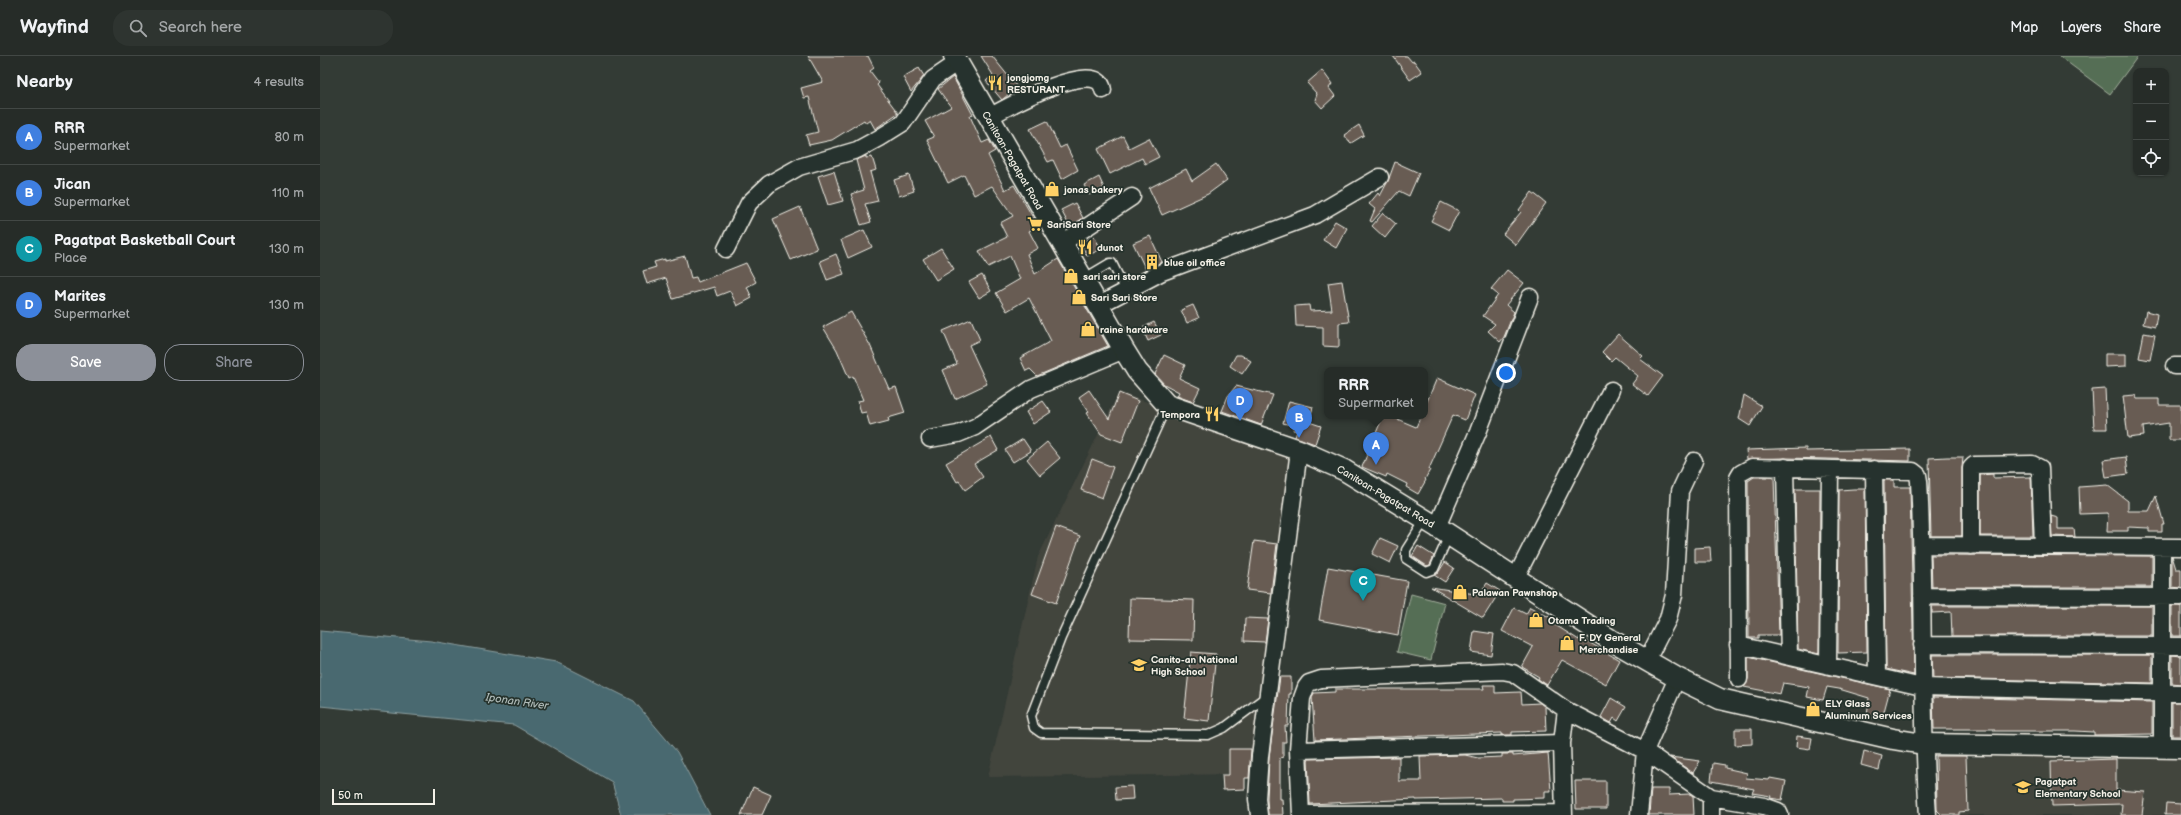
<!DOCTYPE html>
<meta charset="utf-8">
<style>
:root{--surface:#262c28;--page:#2e3430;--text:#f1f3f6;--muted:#a4a7a8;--line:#424845;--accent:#8c9099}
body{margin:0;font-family:"Balsamiq Sans",sans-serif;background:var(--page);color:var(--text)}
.controls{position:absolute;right:12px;top:12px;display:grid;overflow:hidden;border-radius:8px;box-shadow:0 1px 3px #0004}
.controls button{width:36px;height:36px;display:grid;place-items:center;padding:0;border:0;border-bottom:1px solid var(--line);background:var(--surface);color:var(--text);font:20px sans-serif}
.scale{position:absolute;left:12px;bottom:10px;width:103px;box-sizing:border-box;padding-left:4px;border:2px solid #f4f1e8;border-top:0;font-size:11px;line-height:14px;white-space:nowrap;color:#f4f1e8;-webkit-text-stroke:3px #26332d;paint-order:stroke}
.you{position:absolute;left:1186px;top:317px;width:14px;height:14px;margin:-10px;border:3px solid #fff;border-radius:50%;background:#1a73e8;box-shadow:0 0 0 6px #1a73e833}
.badge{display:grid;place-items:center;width:26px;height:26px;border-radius:50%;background:var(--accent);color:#fff;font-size:13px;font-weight:700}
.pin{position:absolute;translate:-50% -33px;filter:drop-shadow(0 1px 2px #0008)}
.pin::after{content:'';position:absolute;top:21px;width:14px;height:12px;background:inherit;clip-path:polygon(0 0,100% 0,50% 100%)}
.popup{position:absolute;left:1004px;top:311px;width:104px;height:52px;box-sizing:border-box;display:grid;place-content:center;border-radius:8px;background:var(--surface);filter:drop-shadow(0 1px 3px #0005);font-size:13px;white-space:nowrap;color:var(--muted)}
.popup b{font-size:15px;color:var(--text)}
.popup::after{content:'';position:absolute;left:50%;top:100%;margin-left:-8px;border:8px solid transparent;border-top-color:var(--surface)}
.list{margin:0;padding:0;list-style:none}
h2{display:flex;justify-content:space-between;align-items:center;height:52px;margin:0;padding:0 16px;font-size:17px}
h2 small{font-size:13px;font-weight:400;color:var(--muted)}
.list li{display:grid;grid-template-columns:26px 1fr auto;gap:12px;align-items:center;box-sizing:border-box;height:56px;padding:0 16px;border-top:1px solid var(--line)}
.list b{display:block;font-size:15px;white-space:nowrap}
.list p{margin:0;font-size:13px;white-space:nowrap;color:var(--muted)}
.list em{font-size:13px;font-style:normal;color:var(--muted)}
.actions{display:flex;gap:8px;padding:12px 16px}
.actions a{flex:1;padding:9px 0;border:1px solid var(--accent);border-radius:16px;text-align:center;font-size:14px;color:var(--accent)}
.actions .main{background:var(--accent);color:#fff}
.icon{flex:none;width:22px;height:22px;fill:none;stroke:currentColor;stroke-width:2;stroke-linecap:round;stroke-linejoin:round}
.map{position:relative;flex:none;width:1861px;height:759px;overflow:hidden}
header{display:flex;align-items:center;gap:24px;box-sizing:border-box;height:56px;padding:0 20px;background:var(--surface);border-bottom:1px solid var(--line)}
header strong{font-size:19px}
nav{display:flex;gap:22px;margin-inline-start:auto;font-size:14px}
.search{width:280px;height:36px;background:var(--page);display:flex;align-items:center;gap:10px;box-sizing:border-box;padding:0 14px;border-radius:16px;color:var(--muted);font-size:15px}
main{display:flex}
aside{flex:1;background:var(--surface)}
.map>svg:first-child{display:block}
.built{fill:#43453e}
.green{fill:#556e54;stroke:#a4b09e}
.water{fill:#496970;stroke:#8d9fa0}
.building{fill:#675b53;stroke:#f4f1e8}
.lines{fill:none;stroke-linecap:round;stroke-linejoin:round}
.service-casing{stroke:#f4f1e8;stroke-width:11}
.minor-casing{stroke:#f4f1e8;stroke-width:19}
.tertiary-casing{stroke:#f4f1e8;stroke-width:23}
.service{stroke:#26332d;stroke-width:8}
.minor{stroke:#26332d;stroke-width:16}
.tertiary{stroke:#26332d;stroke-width:20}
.labels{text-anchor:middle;stroke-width:3.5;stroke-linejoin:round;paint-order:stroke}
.poi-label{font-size:10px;font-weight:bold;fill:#f4f1e8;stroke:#26332d;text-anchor:start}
.street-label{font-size:10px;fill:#f4f1e8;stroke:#26332d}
.water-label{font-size:11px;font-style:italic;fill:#b0bbb8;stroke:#26332d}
</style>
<header>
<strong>Wayfind</strong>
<div class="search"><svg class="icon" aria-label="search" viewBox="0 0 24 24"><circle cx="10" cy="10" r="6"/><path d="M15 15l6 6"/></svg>Search here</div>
<nav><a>Map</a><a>Layers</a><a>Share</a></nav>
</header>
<main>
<aside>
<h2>Nearby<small>4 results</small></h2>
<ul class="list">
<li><span class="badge" style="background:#3f7fe0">A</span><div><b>RRR</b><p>Supermarket</p></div><em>80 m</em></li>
<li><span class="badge" style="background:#3f7fe0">B</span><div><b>Jican</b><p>Supermarket</p></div><em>110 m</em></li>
<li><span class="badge" style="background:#0f9aa8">C</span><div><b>Pagatpat Basketball Court</b><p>Place</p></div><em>130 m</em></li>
<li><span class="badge" style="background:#3f7fe0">D</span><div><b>Marites</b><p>Supermarket</p></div><em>130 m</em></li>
</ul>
<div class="actions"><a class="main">Save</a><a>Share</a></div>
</aside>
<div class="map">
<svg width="1861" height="759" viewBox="0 0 1861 759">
<rect width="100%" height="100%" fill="#333b35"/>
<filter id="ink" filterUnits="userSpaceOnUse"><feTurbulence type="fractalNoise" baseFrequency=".025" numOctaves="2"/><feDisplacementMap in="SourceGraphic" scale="8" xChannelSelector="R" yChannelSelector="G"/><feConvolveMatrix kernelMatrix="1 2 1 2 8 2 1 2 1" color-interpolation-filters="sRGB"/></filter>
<g filter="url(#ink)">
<path class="built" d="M799,336L977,400L929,718L668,721L718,501Z
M1802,698L1861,703V759H1608L1603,703Z"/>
<path class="green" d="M1739,0H1818L1790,38Z
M1091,538L1125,547L1111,604L1077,596Z"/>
<path class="water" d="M0,575L111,585L236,606L314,645L357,696L390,759H301L292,726L194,669L0,650Z"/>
<path class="building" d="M488,0H548L554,12L550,15L559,27L557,29L578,57L555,73L550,64L546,67L544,64L512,84L489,89L486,79L498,76L489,41L484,42L481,32L503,26Z
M661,0H672L697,31L682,44L666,25L673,19Z
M1073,0H1087L1092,6L1094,5L1102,16L1090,24Z
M599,12L604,20L591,36L583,21Z
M1002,14L1012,28L1009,32L1015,40L1002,52L995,44L997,38L987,27Z
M633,21L653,59L650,60L662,87L669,84L675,95L668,99L685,134L694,129L718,170L709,175L718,192L707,198L715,218L738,203L788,290L717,320L710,313L706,315L700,302L731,285L709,242L687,255L676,237L700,223L690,200L668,211L659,195L687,181L680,167L693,160L672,130L654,139L644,119L628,127L607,84L614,81L605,65L631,51L618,33Z
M727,65L740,92L746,89L758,114L742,123L733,104L728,106L710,73Z
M1039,69L1044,79L1031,87L1024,79Z
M803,80L809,92L829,82L839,101L825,108L822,102L790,118L778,93Z
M546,100V102L552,101L556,114L550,116L558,145L545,148L551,166L541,169L531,138L544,134L536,104Z
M1075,106L1099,117L1089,140L1079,135L1052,166L1050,165L1055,153L1049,148L1058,137L1060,140L1068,125Z
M896,108L907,124L888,138L842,159L829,132L866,113L872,125Z
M514,115L523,145L508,149L498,120Z
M589,119L594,135L579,140L574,124Z
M779,121L784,132L769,139L764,129Z
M1212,136L1226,147L1196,189L1183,178L1201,156L1199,154Z
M1121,146L1139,155L1129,174L1111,165Z
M755,147L763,162L750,171L741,154Z
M480,151L497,193L471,204L453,163Z
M1063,157L1076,168L1065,182L1052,170Z
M1015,165L1027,172L1016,192L1003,184Z
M544,174L552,191L528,202L521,184Z
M774,180L781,193L767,200L761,188Z
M830,180L842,206L826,214L813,187Z
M621,192L634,213L616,224L603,203Z
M516,198L524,218L507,224L500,205Z
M365,200L371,222L376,221L378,226L426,207L436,226L427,231L432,242L417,250L410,235L397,240L394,231L353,243L346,222L327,228L323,215L336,211L334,206L345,203V205Z
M1187,214L1204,227L1186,249L1194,256L1184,281L1180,286L1168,275L1175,268L1163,260L1178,239L1171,233Z
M662,219L671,235L659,242L649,226Z
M1022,225L1029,266L1019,267V291L1003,290V271L976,270L975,250L989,249L990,255L1012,254L1008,227Z
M873,249L879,262L867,267L861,254Z
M1826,255L1837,258L1835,271L1823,268Z
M531,256L550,289L569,333L576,331L585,357L568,362L569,365L550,370L546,356L541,357L538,345L543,344L533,320L529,322L517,294L503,271Z
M651,263L660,284L649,289L667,328L635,343L623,314L637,308L623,275Z
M834,266L841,279L828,285L822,272Z
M1824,277L1835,279L1830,304L1819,302Z
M1298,278L1323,300L1320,303L1343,320L1328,340L1312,328L1318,320L1295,301L1291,305L1282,296Z
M1785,298H1806V310L1785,311Z
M844,299L865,309L859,322L880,332L873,346L857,340L859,336L844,328L835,318Z
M916,299H921L931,305L922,318L910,310Z
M1117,322L1155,339L1145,364L1133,359L1109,413L1110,414L1105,423L1106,424L1098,438L1086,431L1087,428L1067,418L1066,421L1042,411L1063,360H1070L1096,371L1101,360H1105V350Z
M916,330L953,339L941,369L902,355L908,340Z
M1785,333L1787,373H1774L1772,334Z
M769,334L789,363L799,337L818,345L802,386L781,378L767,357L769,356L759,341Z
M1424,339L1442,350L1430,370L1419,363Z
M1815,339L1817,343H1839V349H1861V384H1849V367L1823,371L1824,380L1808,382L1803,340Z
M723,345L731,356L713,368L706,356Z
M969,345L993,351L989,366L1001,370L995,388L975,381L977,375L973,374L974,370L963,367Z
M671,381L678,394L654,408L663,421L645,434L639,425L637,426L626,407Z
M703,383L711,395L693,406L685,394Z
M727,386L740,402L720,419L707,403Z
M1486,392V395L1590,393V405L1465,402L1427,403L1426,394Z
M1627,401H1643L1642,412V480H1611L1609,402Z
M1806,401L1808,418L1786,421L1783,404Z
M772,403L793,411L782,442L761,434Z
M1673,418V422L1711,421L1713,480H1660V419Z
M1434,421H1454L1459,579H1438V582H1429L1428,425Z
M1564,424H1574V431H1590L1594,619L1566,613Z
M1787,429L1808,445V455H1829L1836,440L1844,468H1842V476H1829V472L1808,471V475H1787L1788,457L1760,458L1759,431Z
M1475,433H1500L1499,598L1478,593Z
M1534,433H1545L1547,596L1518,597L1519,434Z
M1731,460L1738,462V473H1754L1755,481L1732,480Z
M736,471L760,480L736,547L712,538Z
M1060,482L1078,490L1070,507L1052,498Z
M934,485L957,488L951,537L927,534Z
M1098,490L1114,500L1110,509L1107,510L1092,500Z
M1390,491L1391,506H1375V492Z
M1611,499L1832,500V531H1612Z
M1852,500L1856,513H1861V532L1852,531Z
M1125,506L1134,512L1125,526L1114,519L1118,517Z
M1008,511L1087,525L1078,579L999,564Z
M1167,527L1180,535L1163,562L1111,531L1155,538L1159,540Z
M810,542L874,544L873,584L809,583Z
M1612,550H1832V580H1632L1631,556L1612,557Z
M1852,550H1861V580H1852Z
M1210,551L1231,562L1229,565L1259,584L1260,581L1299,604L1286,628L1242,604L1227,629L1218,623L1219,621L1202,611L1213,591L1182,575L1194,552L1206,558Z
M925,562L948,563L945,586L924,585Z
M1154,575L1174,578L1171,599L1151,596Z
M871,596L896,598L889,665L864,662Z
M1612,599H1832V627L1613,622Z
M1852,599L1861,600V628L1852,627Z
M1428,601L1570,633L1562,663L1547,661L1549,642L1519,633L1507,631L1503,644L1487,641L1489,631L1463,627L1460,638L1424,631L1428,623Z
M960,621H971V638H969L968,670H965L966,686H963V701L960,702V743H962L963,759H948L947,743L949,701Z
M1163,629H1175V637L1201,636L1202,648L1220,647L1225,651L1226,675L1192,676V679H1182V677L995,684L992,641L994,637L1015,636V633H1164Z
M1613,641L1832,646V678L1774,679V676L1755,675H1674V673H1614Z
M1291,642L1306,651L1298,665L1294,662L1291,667L1281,661Z
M1852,646H1861V680H1852Z
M1415,673H1432V688L1415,689Z
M1477,680L1492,682L1490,693L1476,691Z
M909,693H931L929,722H925V733L903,734L902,719H909Z
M1544,695L1562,700L1559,714L1541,709Z
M1228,697L1231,735H1225V742L1193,743V745H1182V742L1096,744V743L990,748L988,703L1079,701V725H1101L1100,700L1145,699L1158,702L1182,701V698H1193V700Z
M1616,700H1646L1648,755L1639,756V759H1622L1617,754Z
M1350,701L1380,705L1373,717Z
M1796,703V734L1825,736L1822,759H1801L1802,748L1732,750L1731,705Z
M1393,707L1405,709V712L1427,717L1426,722L1449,724L1450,722L1466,725L1462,744L1450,742L1451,740L1432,737L1434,733L1391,725Z
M1255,725H1286V753H1256Z
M812,730L813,743L796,744L795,731Z
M433,731L451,739L442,759H421Z
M1331,733H1349V739L1370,738L1373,740L1374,759H1329Z
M1846,747L1861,748V759H1845Z"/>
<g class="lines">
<defs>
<path id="service" d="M763,223L790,207H792L806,235
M847,349L741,582L711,660L714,672L721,677L888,679L904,672L947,640
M1105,464L1086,494V503L1106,516L1114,513L1129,479"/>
<path id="minor" d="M669,61C687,51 779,0 783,34
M741,188L812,141
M406,193L429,147L449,128L479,111L537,94L559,82L583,67L613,23L638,6
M779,249L842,216L995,159L1060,121
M1854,310H1861
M610,383L638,378L655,371L711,333L804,294
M1465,411L1469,601
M1554,413L1557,620
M1117,471L1158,376L1210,241
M1602,489L1861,491
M1651,490V412L1654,409L1712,408L1720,412L1723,489
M1195,523L1291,334
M1602,540L1861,541
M1418,589L1602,631L1861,637
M1602,589L1861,590
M1326,606L1348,563L1354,539L1360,435L1374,405
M1508,609L1510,413
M1419,623L1418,422L1421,417L1432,411L1593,415L1598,419L1599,425C1605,536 1600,648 1608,759
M1842,691V491
M978,694L1242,687
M981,758L1244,757
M939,759L937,743L940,700L979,394
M981,759L978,694L982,642L986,631L989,627L1001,623L1182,615L1193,617L1246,654L1325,695L1391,741L1444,750L1458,755L1460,759
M1244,759L1242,687L1246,654
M1319,759L1325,695L1357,622
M1391,759V741"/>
<path id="tertiary" d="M634,0L804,294L817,315L847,349L979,394L1024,414L1117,471L1291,584L1357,622L1400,643L1573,683L1603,688L1861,692"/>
</defs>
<use href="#service" class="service-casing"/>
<use href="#minor" class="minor-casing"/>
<use href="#tertiary" class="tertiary-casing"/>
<use href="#service" class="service"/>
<use href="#minor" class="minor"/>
<use href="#tertiary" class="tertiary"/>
</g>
</g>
<defs>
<symbol id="restaurant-bare" viewBox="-9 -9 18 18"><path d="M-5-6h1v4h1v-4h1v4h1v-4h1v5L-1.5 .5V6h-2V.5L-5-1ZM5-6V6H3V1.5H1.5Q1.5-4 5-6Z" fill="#ffd166" stroke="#26332d" stroke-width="2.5" paint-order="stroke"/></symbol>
<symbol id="shop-bare" viewBox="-9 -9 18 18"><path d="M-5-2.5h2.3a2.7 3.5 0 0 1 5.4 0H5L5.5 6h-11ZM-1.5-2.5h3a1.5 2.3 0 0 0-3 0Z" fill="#ffd166" stroke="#26332d" stroke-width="2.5" paint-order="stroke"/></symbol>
<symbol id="supermarket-bare" viewBox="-9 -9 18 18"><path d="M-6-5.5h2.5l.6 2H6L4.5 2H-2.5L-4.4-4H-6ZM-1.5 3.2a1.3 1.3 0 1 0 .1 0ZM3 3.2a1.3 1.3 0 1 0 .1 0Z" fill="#ffd166" stroke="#26332d" stroke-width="2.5" paint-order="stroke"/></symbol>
<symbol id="building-bare" viewBox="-9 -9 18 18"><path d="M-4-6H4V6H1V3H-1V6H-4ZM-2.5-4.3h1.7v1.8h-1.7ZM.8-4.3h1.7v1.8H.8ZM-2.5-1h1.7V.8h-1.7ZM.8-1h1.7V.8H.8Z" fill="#ffd166" stroke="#26332d" stroke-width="2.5" paint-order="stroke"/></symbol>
<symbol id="school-bare" viewBox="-9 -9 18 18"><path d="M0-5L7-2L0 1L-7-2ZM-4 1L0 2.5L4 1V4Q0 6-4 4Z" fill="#ffd166" stroke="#26332d" stroke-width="2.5" paint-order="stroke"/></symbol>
</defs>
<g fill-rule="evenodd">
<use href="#restaurant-bare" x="664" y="16" width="22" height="22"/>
<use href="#shop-bare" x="721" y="122" width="22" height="22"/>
<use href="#supermarket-bare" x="704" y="157" width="22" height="22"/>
<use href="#restaurant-bare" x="754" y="180" width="22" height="22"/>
<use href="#building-bare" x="821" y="195" width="22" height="22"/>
<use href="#shop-bare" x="740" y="209" width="22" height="22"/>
<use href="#shop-bare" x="748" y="230" width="22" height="22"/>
<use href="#shop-bare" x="757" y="262" width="22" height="22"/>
<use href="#restaurant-bare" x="881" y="347" width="22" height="22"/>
<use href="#shop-bare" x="1129" y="525" width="22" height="22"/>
<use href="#shop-bare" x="1205" y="553" width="22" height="22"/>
<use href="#shop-bare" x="1236" y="576" width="22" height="22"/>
<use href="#school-bare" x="808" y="598" width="22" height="22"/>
<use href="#shop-bare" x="1482" y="642" width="22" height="22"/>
<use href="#school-bare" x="1692" y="720" width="22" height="22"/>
</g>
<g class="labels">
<g class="poi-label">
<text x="687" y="25">jongjomg<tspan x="687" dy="12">RESTURANT</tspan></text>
<text x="744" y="137">jonas bakery</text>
<text x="727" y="172">SariSari Store</text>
<text x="777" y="195">dunot</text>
<text x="844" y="210">blue oil office</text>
<text x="763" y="224">sari sari store</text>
<text x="771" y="245">Sari Sari Store</text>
<text x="780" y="277">raine hardware</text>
<text x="880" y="362" text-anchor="end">Tempora</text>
<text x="1152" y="540">Palawan Pawnshop</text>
<text x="1228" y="568">Otama Trading</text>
<text x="1259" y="585">F. DY General<tspan x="1259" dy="12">Merchandise</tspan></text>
<text x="831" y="607">Canito-an National<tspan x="831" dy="12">High School</tspan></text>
<text x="1505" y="651">ELY Glass<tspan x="1505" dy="12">Aluminum Services</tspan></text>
<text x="1715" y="729">Pagatpat<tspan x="1715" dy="12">Elementary School</tspan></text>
</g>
<g class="street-label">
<text transform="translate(693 104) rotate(60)" y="4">Canitoan-Pagatpat Road</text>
<text transform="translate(1066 440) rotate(31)" y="4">Canitoan-Pagatpat Road</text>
</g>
<g class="water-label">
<text transform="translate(197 645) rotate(8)" y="4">Iponan River</text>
</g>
</g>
</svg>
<div class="controls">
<button>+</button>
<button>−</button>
<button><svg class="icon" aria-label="locate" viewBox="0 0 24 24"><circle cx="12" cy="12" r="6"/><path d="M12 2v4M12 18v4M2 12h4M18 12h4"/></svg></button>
</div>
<div class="scale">50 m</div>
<div class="you"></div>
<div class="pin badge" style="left:1056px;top:409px;background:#3f7fe0">A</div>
<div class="popup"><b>RRR</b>Supermarket</div>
<div class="pin badge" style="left:979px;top:382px;background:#3f7fe0">B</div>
<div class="pin badge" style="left:1043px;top:545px;background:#0f9aa8">C</div>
<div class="pin badge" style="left:920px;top:365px;background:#3f7fe0">D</div>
</div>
</main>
